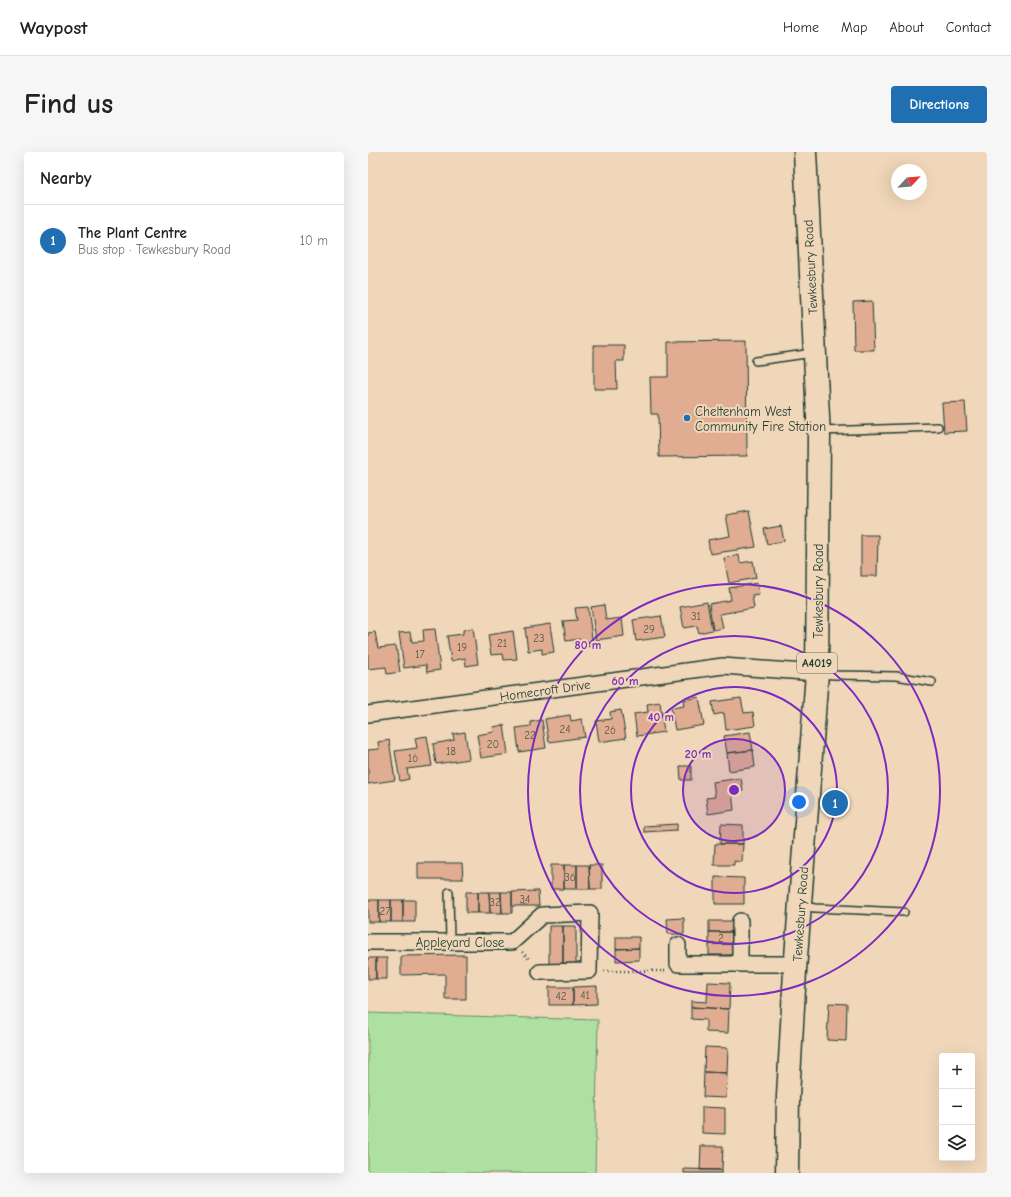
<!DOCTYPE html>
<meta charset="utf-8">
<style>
:root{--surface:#fff;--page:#f6f6f6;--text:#222;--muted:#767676;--line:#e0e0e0;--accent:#1f6fb2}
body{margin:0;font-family:"Comic Neue",sans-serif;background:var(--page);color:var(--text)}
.controls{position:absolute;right:12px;bottom:12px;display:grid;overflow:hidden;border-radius:4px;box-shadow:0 4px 16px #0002}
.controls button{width:36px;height:36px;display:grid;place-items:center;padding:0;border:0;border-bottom:1px solid var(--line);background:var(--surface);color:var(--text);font:20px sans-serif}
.compass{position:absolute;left:523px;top:12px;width:36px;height:36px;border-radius:50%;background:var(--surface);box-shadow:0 4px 16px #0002;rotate:64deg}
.you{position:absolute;left:431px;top:650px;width:14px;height:14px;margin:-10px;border:3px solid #fff;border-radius:50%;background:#1a73e8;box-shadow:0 0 0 6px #1a73e833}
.badge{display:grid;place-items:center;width:26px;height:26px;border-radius:50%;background:var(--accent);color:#fff;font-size:13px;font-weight:700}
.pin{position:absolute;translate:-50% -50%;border:2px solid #fff;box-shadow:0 1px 4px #0006}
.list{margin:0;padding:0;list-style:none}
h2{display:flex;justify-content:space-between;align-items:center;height:52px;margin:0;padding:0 16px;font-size:17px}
h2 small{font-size:13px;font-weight:400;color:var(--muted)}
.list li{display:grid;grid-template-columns:26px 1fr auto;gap:12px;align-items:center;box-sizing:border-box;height:72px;padding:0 16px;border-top:1px solid var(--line)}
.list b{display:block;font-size:15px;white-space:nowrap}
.list p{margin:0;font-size:13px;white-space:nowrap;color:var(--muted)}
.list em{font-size:13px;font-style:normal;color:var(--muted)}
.icon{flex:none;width:22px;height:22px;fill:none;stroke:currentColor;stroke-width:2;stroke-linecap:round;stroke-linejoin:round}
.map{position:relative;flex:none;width:619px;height:1021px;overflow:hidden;border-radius:4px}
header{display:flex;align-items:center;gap:24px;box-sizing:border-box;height:56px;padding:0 20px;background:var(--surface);border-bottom:1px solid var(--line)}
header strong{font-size:19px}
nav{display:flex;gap:22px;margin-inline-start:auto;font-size:14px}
.intro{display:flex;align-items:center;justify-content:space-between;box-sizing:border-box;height:96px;padding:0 24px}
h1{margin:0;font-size:28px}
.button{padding:10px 18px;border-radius:4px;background:var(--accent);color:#fff;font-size:14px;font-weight:700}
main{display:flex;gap:24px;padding:0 24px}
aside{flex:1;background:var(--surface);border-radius:4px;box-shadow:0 4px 16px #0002}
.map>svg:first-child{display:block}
.green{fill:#aee0a1;stroke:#668e6a}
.building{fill:#e0ad92;stroke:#1f3d34}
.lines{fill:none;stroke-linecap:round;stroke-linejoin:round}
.lane-casing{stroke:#1f3d34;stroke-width:10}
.street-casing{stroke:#1f3d34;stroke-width:18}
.highway-casing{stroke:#1f3d34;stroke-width:25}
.path{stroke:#1f3d34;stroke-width:2.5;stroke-dasharray:1 3;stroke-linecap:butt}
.lane{stroke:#f1d7b9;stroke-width:7}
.street{stroke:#f1d7b9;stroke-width:15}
.highway{stroke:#f1d7b9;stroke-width:22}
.ring{fill:none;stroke:#7b2cbf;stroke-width:2}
.poi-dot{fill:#1f6fb2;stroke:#f1d7b9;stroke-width:1.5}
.labels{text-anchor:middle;stroke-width:4;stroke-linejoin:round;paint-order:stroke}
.number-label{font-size:11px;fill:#4f594c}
.shield{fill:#f1d7b9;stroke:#5e6b5c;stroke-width:1}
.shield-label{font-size:12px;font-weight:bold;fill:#1f3d34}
.street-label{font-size:13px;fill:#1f3d34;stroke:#f1d7b9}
.poi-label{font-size:13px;fill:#1f3d34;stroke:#f1d7b9;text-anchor:start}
.centre{fill:#7b2cbf;stroke:#f1d7b9;stroke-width:2}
.ring-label{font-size:12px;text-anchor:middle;font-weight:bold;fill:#7b2cbf;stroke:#f1d7b9;stroke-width:4;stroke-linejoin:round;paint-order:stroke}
</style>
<header>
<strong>Waypost</strong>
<nav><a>Home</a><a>Map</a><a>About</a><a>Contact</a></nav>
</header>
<div class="intro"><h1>Find us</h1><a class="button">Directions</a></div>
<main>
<aside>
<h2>Nearby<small></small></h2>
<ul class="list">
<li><span class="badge">1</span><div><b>The Plant Centre</b><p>Bus stop · Tewkesbury Road</p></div><em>10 m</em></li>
</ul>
</aside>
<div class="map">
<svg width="619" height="1021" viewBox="0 0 619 1021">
<rect width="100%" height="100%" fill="#f1d7b9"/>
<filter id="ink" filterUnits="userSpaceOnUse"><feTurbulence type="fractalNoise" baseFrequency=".025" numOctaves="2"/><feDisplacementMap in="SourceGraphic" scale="8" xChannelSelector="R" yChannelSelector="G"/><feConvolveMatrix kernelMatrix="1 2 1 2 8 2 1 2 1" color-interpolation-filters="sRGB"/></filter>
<g filter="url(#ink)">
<path class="green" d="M0,861L230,868L227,1021H0Z"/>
<path class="building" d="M504,149L506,198H486L485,150Z
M378,189L379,304L291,305L290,262H283L282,225H300V190Z
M226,193H256V209H248L249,237H226Z
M597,250L599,279L576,280L574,251Z
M381,359L388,395L342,402L340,388L362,384L358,363Z
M413,374L416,389L399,392L396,377Z
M493,383H510L509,424H493Z
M371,403L372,411L385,409L388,426L361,431L356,406Z
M389,431L391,442L384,443L386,456L352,462L355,476L345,478L341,452L363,448L361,436Z
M339,450L344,478L331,481L329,474L316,476L312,455Z
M236,453L238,468L254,466L256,484L228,488L223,455Z
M220,455L225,494L213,495L212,487L198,489L195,469L209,468L207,456Z
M293,464L297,485L268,489L265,468Z
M182,472L186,500L174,502V497L160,499L157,476Z
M105,476L110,512L98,514L97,506L83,509L79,484L95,482V478Z
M67,477L72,518L59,520L58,513L36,516L31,481L42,480L44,490L56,489L55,478Z
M145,479L149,507L136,508L135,502L123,503L120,483Z
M7,480L10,496L28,494L32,520L19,522L18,515L0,517V481Z
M331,545L336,573L307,578L303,556L316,554L315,548Z
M373,546L376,561L385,560L387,574L358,578L356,561L346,563L344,550Z
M292,550L296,580L269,584L266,562L280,560L279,552Z
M253,558L258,586L231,590L228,569L243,567L242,560Z
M202,563L203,569L214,567L217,585L181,590L177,567Z
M174,568L178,596L151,600L148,576L163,574V570Z
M136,573L140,602L113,606L109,583L126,580L125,575Z
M97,580L101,607L68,612L65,592L86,588L85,582Z
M382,580L385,598L359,601L356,584Z
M59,584L64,614L39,617L41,627L32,629L27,599L49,596L47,586Z
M21,588L27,628L0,632V598L11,597L10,590Z
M385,598L387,615L361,619L359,601Z
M312,614H323V628H313Z
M373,626L375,639L364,640L366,658L340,662L338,646L347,645L345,630Z
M309,672V678L276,680V674Z
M353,672L375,673V692H352Z
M347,692H375L374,710L366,709V713H346Z
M50,711H94L95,727H50Z
M183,713H196V737H183Z
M196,713H209V737H196Z
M209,713H221L222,737H209Z
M221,713H234V737H222Z
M347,725L376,726V752H347Z
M170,739L171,754H144V740Z
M98,740H110V761H98Z
M110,740H121L122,761H110Z
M121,740H133L134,761H122Z
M133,740H144V761H134Z
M0,748H11V770H0Z
M11,748H23V770H11Z
M23,748H35V770H23Z
M35,748H47V770H35Z
M316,766V782H300L299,767Z
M341,769H365V780H341Z
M181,774H195V812H181Z
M195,774H208V812H195Z
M341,780H365V792H341Z
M248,785H271V796L248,797Z
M341,792H365V803H341Z
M271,796V808L248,809V797Z
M98,803V847H77V822L33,823V804Z
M0,806H8V827H0Z
M8,806H19V827H8Z
M340,830L362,831L361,857L323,855V849L339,850Z
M229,834V852L205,853V835Z
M181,835H205V853H181Z
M461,851L479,852L478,889L459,888Z
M323,855L361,857L360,881L338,880V868L323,867Z
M337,895L360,896L359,921L336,920Z
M336,920L359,921L358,946L335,945Z
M334,955L357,956V982L334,981Z
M333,994H355L354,1018H332Z
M316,1017L354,1018V1021H316Z"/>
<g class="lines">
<defs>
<path id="lane" d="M388,209L445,201
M453,279L570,275
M452,522L467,523L528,524L564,530
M81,740L82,790
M434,754L447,756L536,760"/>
<path id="street" d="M0,562L355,514L449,521
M372,769V811
M0,790H144L174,763L222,761L221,819L172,820
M310,793V812H428"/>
<path id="highway" d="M419,1021L420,944L427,819L449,521L451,285L437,0"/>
</defs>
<use href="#lane" class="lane-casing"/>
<use href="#street" class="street-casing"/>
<use href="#highway" class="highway-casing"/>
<path class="path" d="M154,800L162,808
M236,819H297"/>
<use href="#lane" class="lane"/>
<use href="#street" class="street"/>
<use href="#highway" class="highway"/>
</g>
</g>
<circle cx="366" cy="638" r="51" fill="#7b2cbf" fill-opacity=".12"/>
<g class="ring">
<circle cx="366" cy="638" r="51"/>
<circle cx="366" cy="638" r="103"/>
<circle cx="366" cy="638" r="154"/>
<circle cx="366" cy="638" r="206"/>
</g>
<circle class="poi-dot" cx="319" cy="266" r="4"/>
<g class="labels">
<g class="number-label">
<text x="328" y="468">31</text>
<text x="281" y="481">29</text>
<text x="171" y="490">23</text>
<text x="134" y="495">21</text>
<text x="94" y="499">19</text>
<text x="52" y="506">17</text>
<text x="197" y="581">24</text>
<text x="242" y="582">26</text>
<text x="162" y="587">22</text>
<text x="125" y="596">20</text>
<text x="83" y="603">18</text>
<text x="45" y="610">16</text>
<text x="202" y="729">36</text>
<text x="157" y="751">34</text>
<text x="127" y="754">32</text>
<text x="17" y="763">27</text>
<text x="353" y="790">2</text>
<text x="217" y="847">41</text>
<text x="193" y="848">42</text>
</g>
<rect class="shield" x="429" y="501" width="40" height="20" rx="3"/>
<g class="shield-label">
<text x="449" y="515">A4019</text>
</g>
<g class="street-label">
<text transform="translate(442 115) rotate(-93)" y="5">Tewkesbury Road</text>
<text transform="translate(450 439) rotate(-90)" y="5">Tewkesbury Road</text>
<text transform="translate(177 538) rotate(-8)" y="5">Homecroft Drive</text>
<text transform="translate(432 762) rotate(-86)" y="5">Tewkesbury Road</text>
<text x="92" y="795">Appleyard Close</text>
</g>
<g class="poi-label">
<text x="327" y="264">Cheltenham West<tspan x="327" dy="15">Community Fire Station</tspan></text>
</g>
</g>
<circle cx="366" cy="638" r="6" class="centre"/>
<g class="ring-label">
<text x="220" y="497">80 m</text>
<text x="257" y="533">60 m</text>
<text x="293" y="569">40 m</text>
<text x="330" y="606">20 m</text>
</g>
</svg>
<div class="controls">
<button>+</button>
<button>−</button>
<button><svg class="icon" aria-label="layers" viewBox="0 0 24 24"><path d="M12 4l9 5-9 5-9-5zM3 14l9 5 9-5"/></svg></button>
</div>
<svg class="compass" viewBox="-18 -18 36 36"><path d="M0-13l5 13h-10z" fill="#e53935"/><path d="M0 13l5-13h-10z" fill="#767676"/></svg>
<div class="you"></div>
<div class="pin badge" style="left:467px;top:651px">1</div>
</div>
</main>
